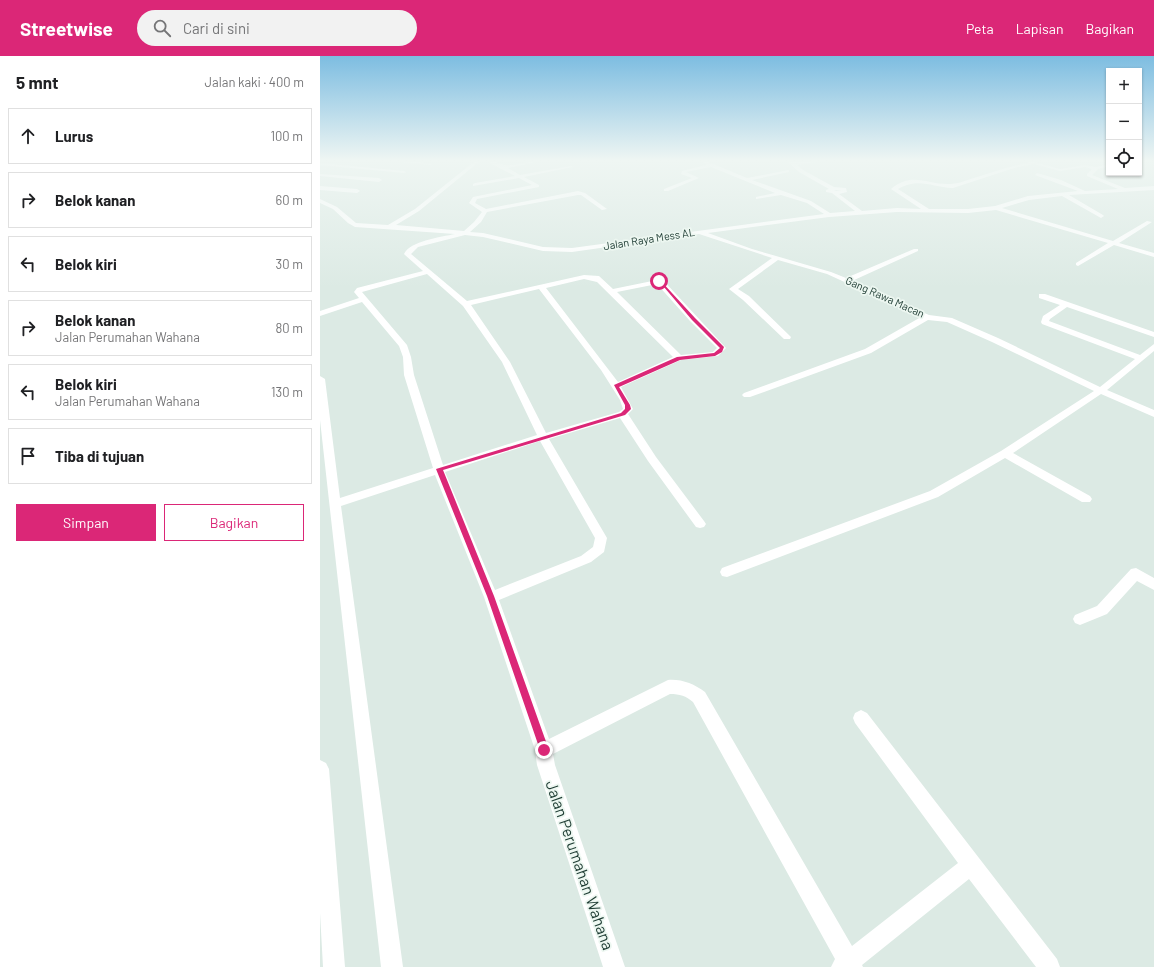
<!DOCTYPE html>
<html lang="id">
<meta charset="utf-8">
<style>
:root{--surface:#fff;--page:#f2f2f2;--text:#202124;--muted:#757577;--line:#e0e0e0;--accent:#db2777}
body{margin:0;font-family:Barlow,sans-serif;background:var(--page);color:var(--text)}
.controls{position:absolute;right:12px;top:12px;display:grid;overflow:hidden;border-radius:0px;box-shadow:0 1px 3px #0004}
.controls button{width:36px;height:36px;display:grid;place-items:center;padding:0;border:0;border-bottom:1px solid var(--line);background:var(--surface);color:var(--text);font:20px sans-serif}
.stop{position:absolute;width:12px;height:12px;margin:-9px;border:3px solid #db2777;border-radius:50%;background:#fff}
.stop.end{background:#db2777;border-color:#fff;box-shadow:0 1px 4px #0008}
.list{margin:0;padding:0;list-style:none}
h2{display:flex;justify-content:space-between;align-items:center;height:52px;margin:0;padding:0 16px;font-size:17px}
h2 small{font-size:13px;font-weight:400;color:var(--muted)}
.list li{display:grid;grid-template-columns:26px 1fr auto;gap:12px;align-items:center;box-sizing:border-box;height:56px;margin:0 8px 8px;padding:0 8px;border:1px solid var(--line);border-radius:0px}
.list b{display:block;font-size:15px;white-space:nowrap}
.list p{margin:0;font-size:13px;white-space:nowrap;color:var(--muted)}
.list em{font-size:13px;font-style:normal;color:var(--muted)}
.actions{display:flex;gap:8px;padding:12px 16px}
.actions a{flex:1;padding:9px 0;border:1px solid var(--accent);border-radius:0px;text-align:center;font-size:14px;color:var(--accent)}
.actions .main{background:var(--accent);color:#fff}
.icon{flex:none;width:22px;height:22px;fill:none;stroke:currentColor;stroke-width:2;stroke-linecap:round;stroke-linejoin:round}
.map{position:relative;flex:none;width:834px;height:911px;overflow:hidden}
header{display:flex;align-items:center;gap:24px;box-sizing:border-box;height:56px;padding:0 20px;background:var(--accent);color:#fff}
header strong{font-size:19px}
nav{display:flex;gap:22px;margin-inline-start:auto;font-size:14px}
.search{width:280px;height:36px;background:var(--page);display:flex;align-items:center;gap:10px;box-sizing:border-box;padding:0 14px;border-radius:22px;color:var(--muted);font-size:15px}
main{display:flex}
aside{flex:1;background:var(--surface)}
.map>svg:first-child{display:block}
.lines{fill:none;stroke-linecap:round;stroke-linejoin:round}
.minor{fill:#fff;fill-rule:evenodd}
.route{fill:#db2777}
.labels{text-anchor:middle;stroke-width:3.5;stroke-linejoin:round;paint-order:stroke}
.far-street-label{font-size:11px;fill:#1d3b32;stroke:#edf7f1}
.near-street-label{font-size:16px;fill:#1d3b32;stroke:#edf7f1}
</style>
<header>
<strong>Streetwise</strong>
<div class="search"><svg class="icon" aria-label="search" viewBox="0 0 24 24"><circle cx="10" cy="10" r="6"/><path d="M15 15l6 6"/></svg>Cari di sini</div>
<nav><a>Peta</a><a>Lapisan</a><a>Bagikan</a></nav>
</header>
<main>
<aside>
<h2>5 mnt<small>Jalan kaki · 400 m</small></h2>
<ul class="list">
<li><svg class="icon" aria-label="ahead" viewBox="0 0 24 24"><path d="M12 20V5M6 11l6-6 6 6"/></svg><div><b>Lurus</b></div><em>100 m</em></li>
<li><svg class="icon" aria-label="right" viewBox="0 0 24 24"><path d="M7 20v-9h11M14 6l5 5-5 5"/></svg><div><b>Belok kanan</b></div><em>60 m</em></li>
<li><svg class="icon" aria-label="left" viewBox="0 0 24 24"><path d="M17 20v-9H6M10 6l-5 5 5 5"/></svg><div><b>Belok kiri</b></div><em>30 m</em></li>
<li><svg class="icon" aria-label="right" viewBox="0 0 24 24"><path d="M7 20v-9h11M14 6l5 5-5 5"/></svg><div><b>Belok kanan</b><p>Jalan Perumahan Wahana</p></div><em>80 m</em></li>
<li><svg class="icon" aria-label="left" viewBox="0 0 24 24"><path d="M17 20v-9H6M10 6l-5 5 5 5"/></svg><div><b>Belok kiri</b><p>Jalan Perumahan Wahana</p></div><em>130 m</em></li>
<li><svg class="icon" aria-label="arrive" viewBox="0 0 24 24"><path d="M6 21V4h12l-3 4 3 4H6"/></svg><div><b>Tiba di tujuan</b></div></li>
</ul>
<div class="actions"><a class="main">Simpan</a><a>Bagikan</a></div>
</aside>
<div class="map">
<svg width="834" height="911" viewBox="0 0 834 911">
<rect width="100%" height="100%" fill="#dceae4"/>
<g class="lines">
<path class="minor" d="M79,105H92L112,108L110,109L81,106Z
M155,105H160L99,155L76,169L144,175L154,166L162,156L149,147L153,141L212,129L199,122L153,130V128L155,127L195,120L170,107L171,105H177L176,106C191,114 205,104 221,105L188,112L200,119L251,110L253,111L204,121L219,129V131L157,143L155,147L166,153L258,135L265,137L287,153L282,154L261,139H258L167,156L161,166L150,176L163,177L223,191L252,192L504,158L487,147L461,139L436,143V141L455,137L391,111L366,116L379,122L348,135H344V133L372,122L361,118L362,115L386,109L381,105H386L427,122L469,114V116L432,124L491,145L510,157L535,155L512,137L506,136V134L509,133L479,116L467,105L474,106L498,105L496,106L477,109L483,114L514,131L526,132L527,136L519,138L542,155L577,152L601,153L571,133C592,115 608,129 630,128C638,128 647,124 654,122C672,116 690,110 708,107L705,105H711L740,113L765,109L776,111L789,108V110L778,113L772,119L805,132L834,130V134L749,139L783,159L784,160L781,162L742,140L709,144L682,152L793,185L827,165L832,166L799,187L834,197V201L794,189L758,210L756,209V207L788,187L676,154L648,157L577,156L509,161L388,177L432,193L511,216L526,222L594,193H598V195L532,225L609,259L632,262L678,282L780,331L815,303L722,268L721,266L723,260L740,249L719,242V238H725L834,276V281L747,251L730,263L729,265L820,299L834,288V295L787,334L834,354V361L781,338L693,397L770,440L772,443L770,446H762L685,402L618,441L407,521L402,520L400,516L402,512L610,435L681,395L774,335L672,286L627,266L608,264L551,297L430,341H424L422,339L424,337L545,293L601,261L507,218L458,204L418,233L429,240L471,281L470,283H464L423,244L409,233L452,202L379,178L252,196L223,195L163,181L145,179L98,191L91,198L147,245L264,219L279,220L293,233L342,223L406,292L398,300L361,304L301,331L313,353L308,358L336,401L384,465L386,468L384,471L380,472L376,471L328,405L300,362L229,383L287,482L284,496L271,506L179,544L229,683L348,624C362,623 374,628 385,636L532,890L638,807L535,667L533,662L535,657L541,654L547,657L737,903L740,911H716L649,823L542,909L543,911H511L515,903L373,646C366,640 360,638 350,638L233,698L235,709L305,911H283L217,709L215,694L164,541L115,419L21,450L83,911H61L0,364V320L5,323L20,442L113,412L84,319L83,301L79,290L42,246L0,260V255L39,242L34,236L37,232L103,215L85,199L84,198C90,185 121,181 135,178L35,171L28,167L13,153L0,147V143L17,151L36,167L68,169L95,153ZM714,108L740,115L765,111L772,113L767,118V120L798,133L765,135L741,124L717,117L715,119L758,135L708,140L675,150L648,153H609L578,133C599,121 611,131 633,132L694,112ZM516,134H522L514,135ZM107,218L143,250L182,306L217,379L123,409L94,319L91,301L87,289L42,236ZM264,223L277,226L353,301L298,326L226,232ZM337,228L370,265L397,292L393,296L361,299L297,236ZM219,233L281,314L300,344L303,353L299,356L226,377L190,306L151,249ZM220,385L275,482L273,491L261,500L175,534L125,416Z
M0,107L84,115L86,116L84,117L0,109Z
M0,118L59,122L62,124L59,126L0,120Z
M0,130L37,133L40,135L37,137L0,134Z
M816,512L834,522V534L817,525L787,558L760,569L755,567L753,563L755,559L777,550L811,513Z
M0,704L6,707L9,713L25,911H3L0,857Z"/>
</g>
<linearGradient id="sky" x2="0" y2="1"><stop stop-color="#7dbde1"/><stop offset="0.45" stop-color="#eff6f3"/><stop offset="1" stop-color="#eff6f3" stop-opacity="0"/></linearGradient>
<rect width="834" height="232" fill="url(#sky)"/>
<path class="route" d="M338,224H340L375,262L404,291L402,296L395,300L360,304L299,331L310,349L311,353L305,359L123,414L174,540L229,694L228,697L224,698L221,697L220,694L167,540L116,413L301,357L305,353V349L294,329L357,301L394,297L400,292L372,264Z"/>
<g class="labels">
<g class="far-street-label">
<text transform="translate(329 183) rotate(-9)" y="4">Jalan Raya Mess AL</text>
<text transform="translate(565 241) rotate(24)" y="4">Gang Rawa Macan</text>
</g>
<g class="near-street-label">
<text transform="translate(260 809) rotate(71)" y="6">Jalan Perumahan Wahana</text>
</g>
</g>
</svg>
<div class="controls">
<button>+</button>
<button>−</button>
<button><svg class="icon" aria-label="locate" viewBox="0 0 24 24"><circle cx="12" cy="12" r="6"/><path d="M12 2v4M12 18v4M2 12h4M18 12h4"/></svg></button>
</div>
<div class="stop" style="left:339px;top:225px"></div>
<div class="stop end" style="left:224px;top:694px"></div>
</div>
</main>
